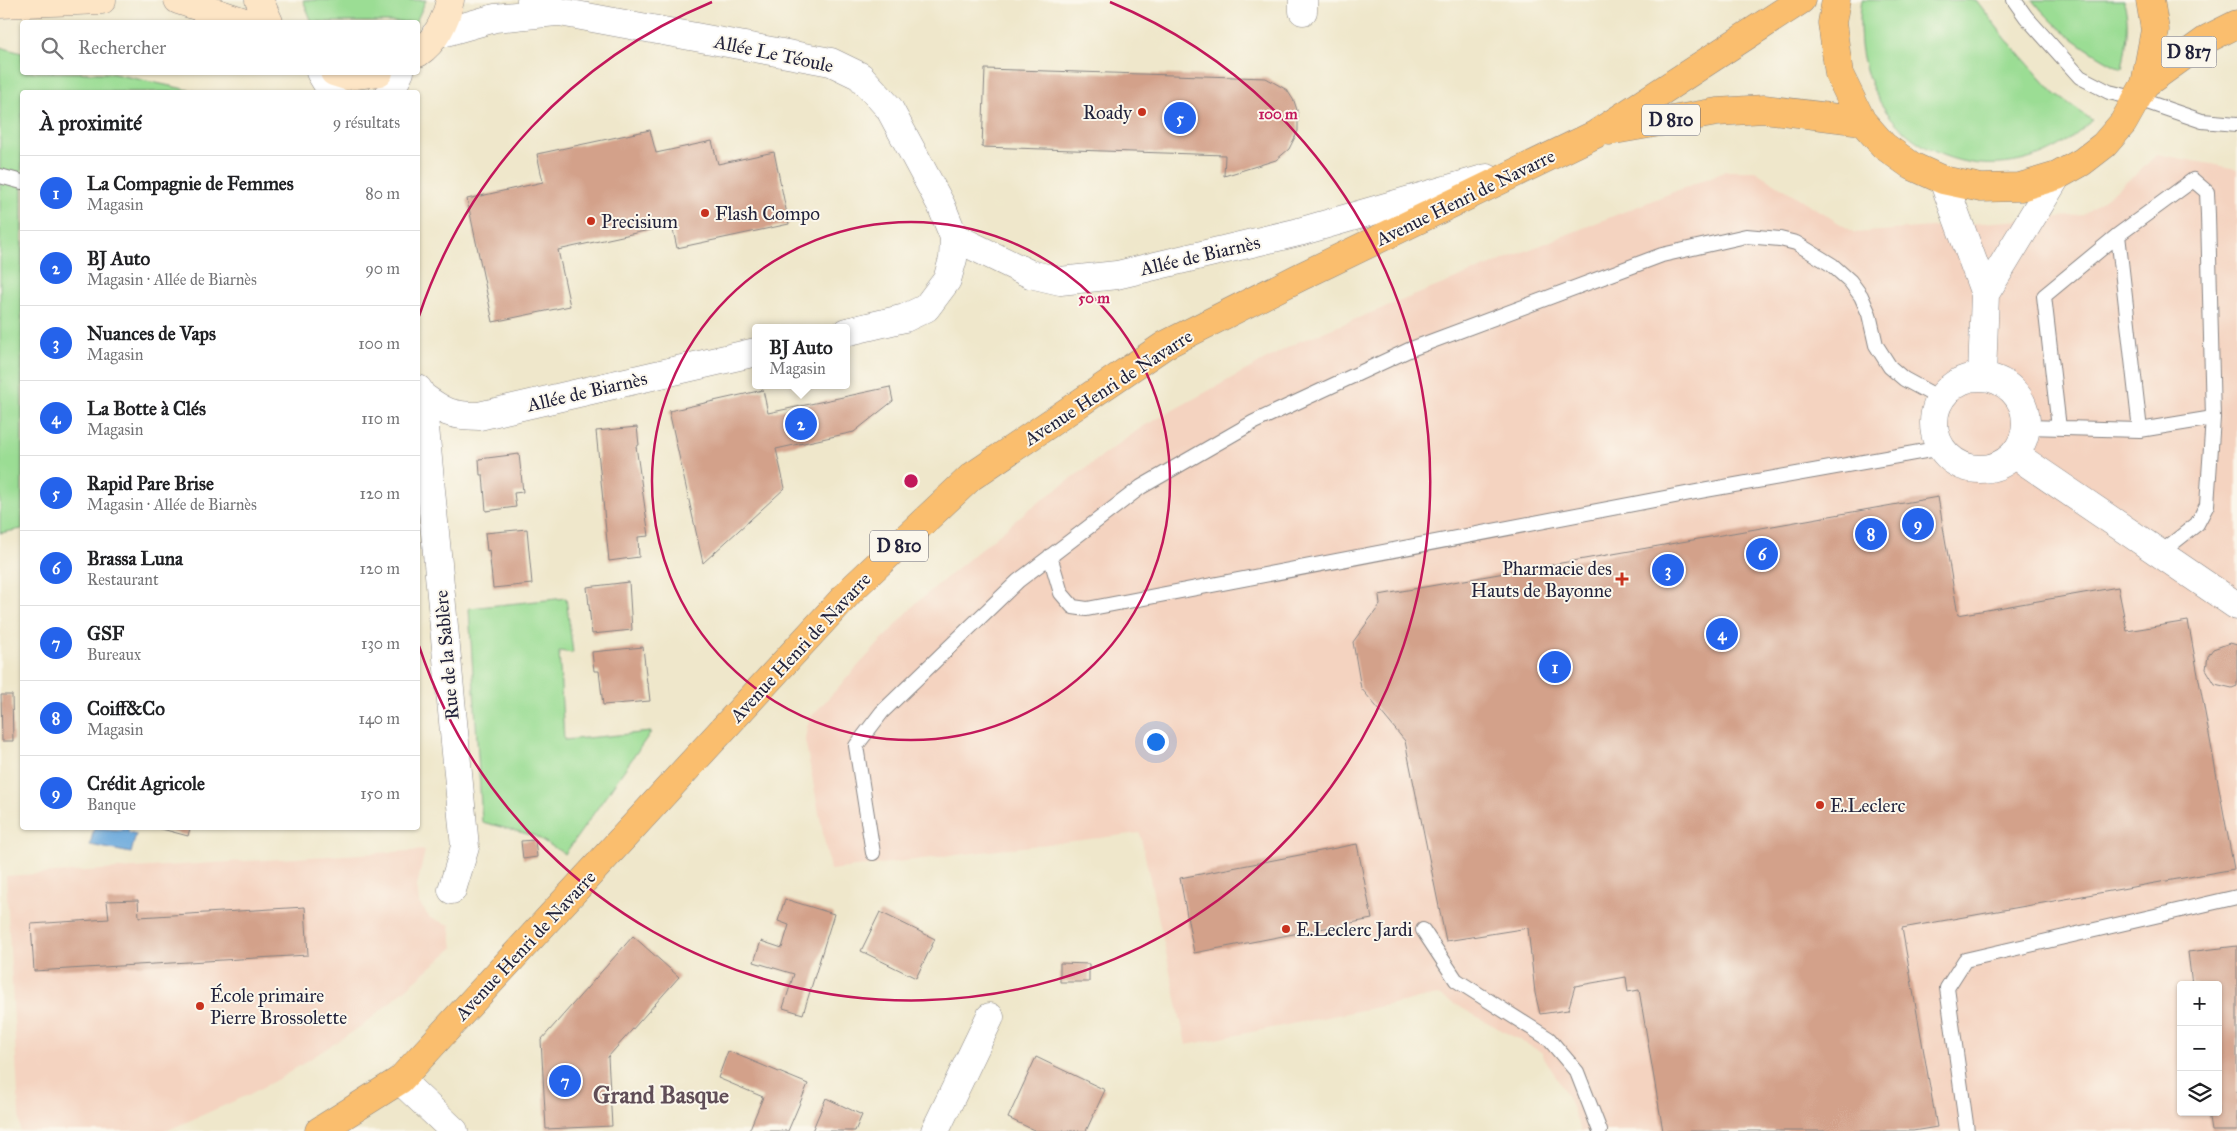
<!DOCTYPE html>
<html lang="fr">
<meta charset="utf-8">
<style>
:root{--surface:#fff;--page:#f2f2f2;--text:#202124;--muted:#757577;--line:#e0e0e0;--accent:#2563eb}
body{margin:0;font-family:"IM FELL Great Primer",serif;background:var(--page);color:var(--text)}
.controls{position:absolute;right:15px;bottom:15px;display:grid;overflow:hidden;border-radius:5px;box-shadow:0 1px 4px #0004}
.controls button{width:45px;height:45px;display:grid;place-items:center;padding:0;border:0;border-bottom:1px solid var(--line);background:var(--surface);color:var(--text);font:25px sans-serif}
.you{position:absolute;left:1155px;top:741px;width:18px;height:18px;margin:-12px;border:4px solid #fff;border-radius:50%;background:#1a73e8;box-shadow:0 0 0 8px #1a73e833}
.badge{display:grid;place-items:center;width:32px;height:32px;border-radius:50%;background:var(--accent);color:#fff;font-size:16px;font-weight:700}
.pin{position:absolute;translate:-50% -50%;border:2px solid #fff;box-shadow:0 1px 5px #0006}
.popup{position:absolute;left:752px;top:324px;width:98px;height:65px;box-sizing:border-box;display:grid;place-content:center;border-radius:5px;background:var(--surface);filter:drop-shadow(0 1px 4px #0005);font-size:16px;white-space:nowrap;color:var(--muted)}
.popup b{font-size:19px;color:var(--text)}
.popup::after{content:'';position:absolute;left:50%;top:100%;margin-left:-10px;border:10px solid transparent;border-top-color:var(--surface)}
.list{margin:0;padding:0;list-style:none}
h2{display:flex;justify-content:space-between;align-items:center;height:65px;margin:0;padding:0 20px;font-size:21px}
h2 small{font-size:16px;font-weight:400;color:var(--muted)}
.list li{display:grid;grid-template-columns:32px 1fr auto;gap:15px;align-items:center;box-sizing:border-box;height:75px;padding:0 20px;border-top:1px solid var(--line)}
.list b{display:block;font-size:19px;white-space:nowrap}
.list p{margin:0;font-size:16px;white-space:nowrap;color:var(--muted)}
.list em{font-size:16px;font-style:normal;color:var(--muted)}
.icon{flex:none;width:28px;height:28px;fill:none;stroke:currentColor;stroke-width:2;stroke-linecap:round;stroke-linejoin:round}
.map{position:relative;flex:none;width:2237px;height:1131px;overflow:hidden}
.search{position:absolute;background:var(--surface);box-shadow:0 1px 4px #0004;left:20px;top:20px;width:400px;height:55px;display:flex;align-items:center;gap:12px;box-sizing:border-box;padding:0 18px;border-radius:5px;color:var(--muted);font-size:19px}
.panel{position:absolute;background:var(--surface);box-shadow:0 1px 4px #0004;left:20px;top:90px;width:400px;height:740px;border-radius:5px}
.map>svg:first-child{display:block}
.built{fill:#f4d3c0;fill-rule:evenodd}
.green{fill:#9bdd94;stroke:#5e8068}
.water{fill:#69a8dc;stroke:#46658c}
.building{fill:#d3a18a}
.lines{fill:none;stroke-linecap:round;stroke-linejoin:round}
.lane-casing{stroke:#888483;stroke-width:16}
.street-casing{stroke:#888483;stroke-width:29}
.secondary-casing{stroke:#888483;stroke-width:29}
.primary-casing{stroke:#888483;stroke-width:29}
.lane{stroke:#fff;stroke-width:14}
.street{stroke:#fff;stroke-width:28}
.secondary{stroke:#fde5c5;stroke-width:28}
.primary{stroke:#fabe6e;stroke-width:28}
.ring{fill:none;stroke:#c2185b;stroke-width:2.5}
.poi-dot{fill:#c8321e;stroke:#fbf7ec;stroke-width:2}
.labels{text-anchor:middle;stroke-width:4;stroke-linejoin:round;paint-order:stroke}
.shield{fill:#fbf7ec;stroke:#636270;stroke-width:1}
.shield-label{font-size:18px;font-weight:bold;fill:#22223b}
.street-label{font-size:19px;fill:#22223b;stroke:#fbf7ec}
.poi-label{font-size:19px;fill:#22223b;stroke:#fbf7ec;text-anchor:start}
.district-label{font-size:24px;font-weight:bold;fill:#604e57;stroke:#fbf7ec}
.centre{fill:#c2185b;stroke:#fbf7ec;stroke-width:2.5}
.ring-label{font-size:15px;text-anchor:middle;font-weight:bold;fill:#c2185b;stroke:#fbf7ec;stroke-width:4;stroke-linejoin:round;paint-order:stroke}
</style>
<div class="map">
<svg width="2237" height="1131" viewBox="0 0 2237 1131">
<rect width="100%" height="100%" fill="#fbf7ec"/>
<filter id="ink" filterUnits="userSpaceOnUse"><feTurbulence type="fractalNoise" baseFrequency=".02" numOctaves="2"/><feDisplacementMap in="SourceGraphic" scale="10" xChannelSelector="R" yChannelSelector="G"/><feConvolveMatrix kernelMatrix="1 2 1 2 8 2 1 2 1" color-interpolation-filters="sRGB"/></filter>
<filter id="wash" filterUnits="userSpaceOnUse"><feTurbulence type="fractalNoise" baseFrequency=".0096" numOctaves="4" result="noise"/><feDisplacementMap in="SourceGraphic" scale="20" xChannelSelector="R" yChannelSelector="G"/><feGaussianBlur stdDeviation="1.12" result="paint"/><feColorMatrix in="noise" values="0 0 0 0 0 0 0 0 0 0 0 0 0 0 0 0 0 1.4 0 .05"/><feComposite in="paint" operator="in"/></filter>
<g filter="url(#wash)">
<rect width="100%" height="100%" fill="#efe7cb"/>
<path class="built" d="M2157,154L2237,169V1131H1581L1569,1099L1541,1052L1438,995L1186,1045L1140,833L830,870L805,740L807,726L811,717L917,602L1028,510L1142,427L1298,342L1726,171H1755L1855,233L2083,215L2138,173ZM2181,985H2218V1112H2181Z
M425,850L417,886L419,903L430,918L450,925L453,948L366,1023L282,1077L248,1095L166,1131H20L6,876Z"/>
<path class="green" d="M303,0H426L416,22H312Z
M1862,0H1976L2006,39L2054,93L2092,120C2011,204 1875,163 1861,45C1860,31 1859,14 1862,0Z
M2033,0H2123C2131,22 2126,47 2122,69C2089,52 2056,30 2033,0Z
M0,47L22,53V72L110,73L198,92H22V529L0,533Z
M566,598L573,653L559,651L564,740L651,732L565,854L535,836L482,822L469,608Z"/>
<path class="water" d="M94,828L120,830L127,828L129,832L136,834L131,853L90,845Z"/>
<g id="blocks">
<path class="building" d="M985,69L1266,78L1287,90L1294,101L1298,113V131L1289,149L1276,160L1224,176L1225,155L982,147Z
M650,130L656,153L712,141L718,164L774,152L789,224L677,248L672,225L558,250L570,306L493,322L467,199L543,182L537,154Z
M890,387L893,401L854,432L776,449L785,488L703,563L669,411L763,390L768,413Z
M637,427L639,445L636,446L649,536L638,537L639,557L609,561L596,431Z
M519,454L523,492L514,493L516,507L486,511L483,475H480L479,459Z
M1938,497L1958,615L2118,587L2127,631L2188,621L2234,869L1902,928L1937,1127L1913,1131H1663L1639,990L1628,992L1626,977L1575,986L1568,1010L1540,1014L1535,993L1528,928L1446,941L1405,741L1361,688L1353,642L1380,605L1379,595Z
M527,529L532,584L493,588L489,550L487,551L485,533Z
M629,582L632,630L592,634L587,587Z
M2230,643L2237,645V686L2232,688L2215,684L2206,669L2208,656L2213,649Z
M643,647L647,684H648L650,701L603,705L599,671H594L592,652Z
M1,695H12L13,741H2Z
M158,828H190L188,836Z
M535,840L537,857L523,859L521,841Z
M1357,844L1372,919L1194,953L1180,878Z
M785,899L834,914L803,1014L783,1008L794,974L754,962L761,941L782,948L789,925L778,921Z
M138,900L139,917L305,907L308,955L34,971L31,924L109,919L107,901Z
M880,912L935,939L916,978L861,951Z
M633,936L679,977L608,1057L612,1126L546,1129L541,1040Z
M2237,946V1131H2211L2208,1112H2218V985H2192L2188,952Z
M1060,963L1089,964V982H1060Z
M728,1051L808,1084L788,1131H749L763,1097L718,1078Z
M1036,1057L1105,1090L1086,1131H1036L1008,1118Z
M826,1098L862,1115L855,1131H812Z"/>
</g>
</g>
<g filter="url(#ink)">
<use href="#blocks" fill-opacity="0" stroke="#888483" stroke-width="1"/>
<g class="lines">
<defs>
<path id="lane" d="M2014,0L2026,17L2080,77L2109,92L2138,99L2202,121L2237,124
M0,176L22,182
M2118,235L2140,430
M2026,427L2140,430L2213,418
M2059,428L2044,296L2118,235L2193,180L2207,192L2208,215L2213,418L2207,505L2197,524L2159,554
M1050,556L1061,593L1073,607L1087,609L1701,491L1942,448
M873,853L856,746L882,712L1018,581L1141,487L1254,422L1411,349L1662,255L1746,236L1780,239L1796,243L1832,265L1850,281L1861,296L1869,314L1876,345L1890,367L1904,379L1941,399
M1423,930L1456,980L1549,1039L1577,1072L1600,1131
M1967,1131L1947,988L1965,960L2237,897"/>
<path id="street" d="M531,0L560,12L831,62L860,76L889,108L941,205L954,237L953,259L947,280L926,308L905,318L846,332
M1303,11V0
M435,35L495,18L556,12
M320,72L332,92
M390,92L400,72
M1943,180L1985,294L1982,376
M954,237L1030,274L1060,281L1117,275L1299,232L1487,178
M1985,294L2057,176
M1934 423a46 46 0 1 1 92 0a46 46 0 1 1-92 0Z
M418,389L422,396L465,847L452,890
M422,396C444,412 451,416 479,416L756,352
M2014,454L2237,606
M400,1080L454,1131
M935,1131L990,1017"/>
<path id="secondary" d="M178,0L245,22
M259,0L269,22
M0,4L102,0
M418,53C435,42 446,20 450,0
M334,72L347,76L379,72"/>
<path id="primary" d="M1836,0L1832,23L1839,74L1862,121L1884,146L1912,166L1943,180L1981,188L2020,187L2057,176L2082,162L2104,145L2123,123L2145,84L2155,30L2150,0
M2145,84L2209,38L2237,24
M1609,131L1717,112L1764,109L1862,121
M319,1131L400,1080L853,588L971,477L1165,345L1300,277L1596,134L1801,0"/>
</defs>
<use href="#lane" class="lane-casing"/>
<use href="#street" class="street-casing"/>
<use href="#secondary" class="secondary-casing"/>
<use href="#primary" class="primary-casing"/>
<use href="#lane" class="lane"/>
<use href="#street" class="street"/>
<use href="#secondary" class="secondary"/>
<use href="#primary" class="primary"/>
</g>
</g>
<g class="ring">
<circle cx="911" cy="481" r="259"/>
<path d="M419 316A519 519 0 0 1 712 2M1110 2A519 519 0 1 1 419 646"/>
</g>
<g class="poi-dot">
<circle cx="1142" cy="112" r="5"/>
<circle cx="705" cy="213" r="5"/>
<circle cx="591" cy="221" r="5"/>
<path d="M1619.5 571.5h5v5h5v5h-5v5h-5v-5h-5v-5h5z"/>
<circle cx="1820" cy="805" r="5"/>
<circle cx="1286" cy="929" r="5"/>
<circle cx="200" cy="1006" r="5"/>
</g>
<g class="labels">
<g class="shield">
<rect x="2161.5" y="36.5" width="55" height="31" rx="4"/>
<rect x="1642" y="104.5" width="58" height="31" rx="4"/>
<rect x="870" y="530.5" width="58" height="31" rx="4"/>
</g>
<g class="shield-label">
<text x="2189" y="58">D 817</text>
<text x="1671" y="126">D 810</text>
<text x="899" y="552">D 810</text>
</g>
<g class="street-label">
<text transform="translate(774 53) rotate(12)" y="7">Allée Le Téoule</text>
<text transform="translate(1465 197) rotate(-26)" y="7">Avenue Henri de Navarre</text>
<text transform="translate(1200 255) rotate(-13)" y="7">Allée de Biarnès</text>
<text transform="translate(1108 387) rotate(-33)" y="7">Avenue Henri de Navarre</text>
<text transform="translate(587 391) rotate(-13)" y="7">Allée de Biarnès</text>
<text transform="translate(800 647) rotate(-47)" y="7">Avenue Henri de Navarre</text>
<text transform="translate(446 655) rotate(-95)" y="7">Rue de la Sablère</text>
<text transform="translate(525 945) rotate(-47)" y="7">Avenue Henri de Navarre</text>
</g>
<g class="poi-label">
<text x="1132" y="119" text-anchor="end">Roady</text>
<text x="715" y="220">Flash Compo</text>
<text x="601" y="228">Precisium</text>
<text x="1612" y="575" text-anchor="end">Pharmacie des<tspan x="1612" dy="22">Hauts de Bayonne</tspan></text>
<text x="1830" y="812">E.Leclerc</text>
<text x="1296" y="936">E.Leclerc Jardi</text>
<text x="210" y="1002">École primaire<tspan x="210" dy="22">Pierre Brossolette</tspan></text>
</g>
<g class="district-label">
<text x="661" y="1103">Grand Basque</text>
</g>
</g>
<circle cx="911" cy="481" r="8" class="centre"/>
<g class="ring-label">
<text x="1278" y="119">100 m</text>
<text x="1094" y="303">50 m</text>
</g>
</svg>
<div class="controls">
<button>+</button>
<button>−</button>
<button><svg class="icon" aria-label="layers" viewBox="0 0 24 24"><path d="M12 4l9 5-9 5-9-5zM3 14l9 5 9-5"/></svg></button>
</div>
<div class="you"></div>
<div class="pin badge" style="left:1555px;top:667px">1</div>
<div class="pin badge" style="left:801px;top:424px">2</div>
<div class="popup"><b>BJ Auto</b>Magasin</div>
<div class="pin badge" style="left:1668px;top:570px">3</div>
<div class="pin badge" style="left:1722px;top:634px">4</div>
<div class="pin badge" style="left:1180px;top:118px">5</div>
<div class="pin badge" style="left:1762px;top:554px">6</div>
<div class="pin badge" style="left:565px;top:1081px">7</div>
<div class="pin badge" style="left:1871px;top:534px">8</div>
<div class="pin badge" style="left:1918px;top:524px">9</div>
<div class="search"><svg class="icon" aria-label="search" viewBox="0 0 24 24"><circle cx="10" cy="10" r="6"/><path d="M15 15l6 6"/></svg>Rechercher</div>
<section class="panel">
<h2>À proximité<small>9 résultats</small></h2>
<ul class="list">
<li><span class="badge">1</span><div><b>La Compagnie de Femmes</b><p>Magasin</p></div><em>80 m</em></li>
<li><span class="badge">2</span><div><b>BJ Auto</b><p>Magasin · Allée de Biarnès</p></div><em>90 m</em></li>
<li><span class="badge">3</span><div><b>Nuances de Vaps</b><p>Magasin</p></div><em>100 m</em></li>
<li><span class="badge">4</span><div><b>La Botte à Clés</b><p>Magasin</p></div><em>110 m</em></li>
<li><span class="badge">5</span><div><b>Rapid Pare Brise</b><p>Magasin · Allée de Biarnès</p></div><em>120 m</em></li>
<li><span class="badge">6</span><div><b>Brassa Luna</b><p>Restaurant</p></div><em>120 m</em></li>
<li><span class="badge">7</span><div><b>GSF</b><p>Bureaux</p></div><em>130 m</em></li>
<li><span class="badge">8</span><div><b>Coiff&amp;Co</b><p>Magasin</p></div><em>140 m</em></li>
<li><span class="badge">9</span><div><b>Crédit Agricole</b><p>Banque</p></div><em>150 m</em></li>
</ul>
</section>
</div>
